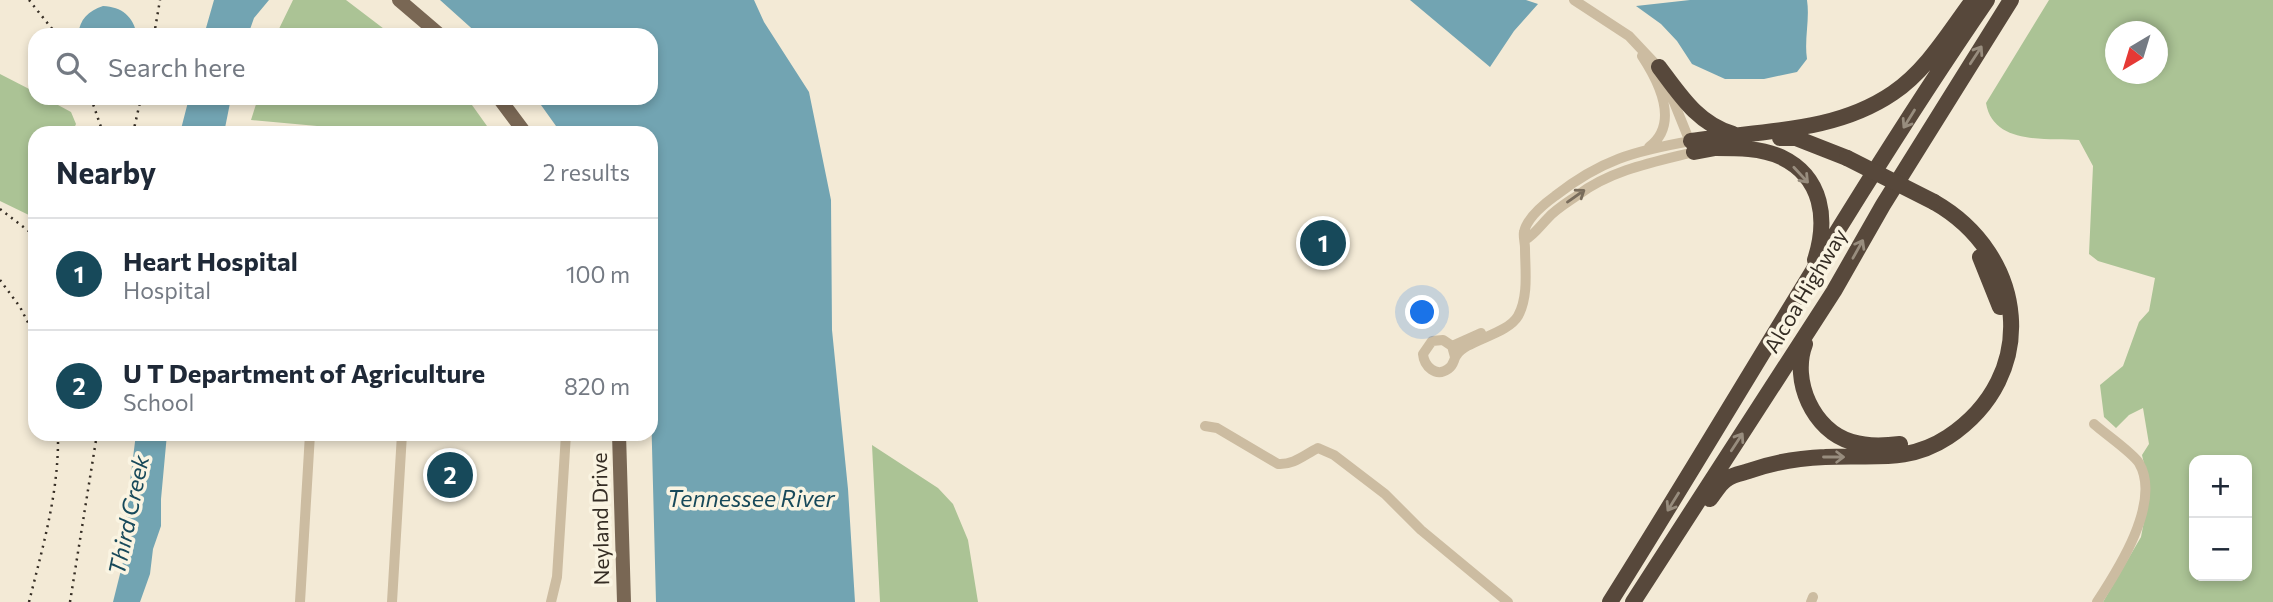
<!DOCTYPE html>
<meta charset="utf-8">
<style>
:root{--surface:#fff;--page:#f2f2f3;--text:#1f2937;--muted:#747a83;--line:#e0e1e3;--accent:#17495a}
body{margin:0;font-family:Commissioner,sans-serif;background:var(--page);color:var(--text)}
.controls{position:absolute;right:21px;bottom:21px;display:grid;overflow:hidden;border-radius:14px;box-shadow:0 4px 10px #0003}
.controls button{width:63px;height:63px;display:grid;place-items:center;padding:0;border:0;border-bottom:2px solid var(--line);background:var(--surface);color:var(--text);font:35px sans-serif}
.compass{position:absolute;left:2105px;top:21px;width:63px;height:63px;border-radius:50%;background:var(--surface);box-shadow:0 4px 10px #0003;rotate:218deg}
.you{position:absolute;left:1423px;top:313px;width:24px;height:24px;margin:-18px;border:5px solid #fff;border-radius:50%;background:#1a73e8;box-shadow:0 0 0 10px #1a73e833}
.badge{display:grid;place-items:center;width:46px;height:46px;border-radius:50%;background:var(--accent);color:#fff;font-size:23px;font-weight:700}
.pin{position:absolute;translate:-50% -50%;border:4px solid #fff;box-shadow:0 2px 7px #0006}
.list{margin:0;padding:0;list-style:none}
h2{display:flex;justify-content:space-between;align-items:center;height:91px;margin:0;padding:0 28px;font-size:30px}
h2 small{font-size:23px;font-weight:400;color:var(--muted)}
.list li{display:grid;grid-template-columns:46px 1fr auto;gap:21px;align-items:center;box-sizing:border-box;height:112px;padding:0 28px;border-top:2px solid var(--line)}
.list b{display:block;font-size:26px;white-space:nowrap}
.list p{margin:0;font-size:23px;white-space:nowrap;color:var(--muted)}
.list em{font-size:23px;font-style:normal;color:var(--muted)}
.icon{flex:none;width:38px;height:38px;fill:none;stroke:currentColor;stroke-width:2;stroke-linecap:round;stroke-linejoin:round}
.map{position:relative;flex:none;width:2273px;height:602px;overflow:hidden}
.search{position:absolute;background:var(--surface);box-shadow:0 4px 10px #0003;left:28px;top:28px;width:630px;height:77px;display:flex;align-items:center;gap:18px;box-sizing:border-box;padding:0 24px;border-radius:21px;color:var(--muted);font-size:26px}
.panel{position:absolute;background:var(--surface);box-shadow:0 4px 10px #0003;left:28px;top:126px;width:630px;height:315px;border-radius:21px}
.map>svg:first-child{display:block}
.green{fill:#abc395;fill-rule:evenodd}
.water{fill:#72a4b2}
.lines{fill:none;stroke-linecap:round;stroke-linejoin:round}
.minor{stroke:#ccbca1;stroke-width:10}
.major{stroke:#796754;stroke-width:14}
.highway{stroke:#57483b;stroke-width:16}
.rail{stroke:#352d24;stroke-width:2.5;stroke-dasharray:2 5;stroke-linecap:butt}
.highway-bridge{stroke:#57483b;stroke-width:16}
.oneway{stroke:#988d7e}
.oneway2{stroke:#796d5c}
.labels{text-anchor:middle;stroke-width:7;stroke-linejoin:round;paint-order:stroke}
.street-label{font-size:21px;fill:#352d24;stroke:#faf4e2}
.water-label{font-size:23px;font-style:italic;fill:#17495a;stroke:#faf4e2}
</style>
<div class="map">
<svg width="2273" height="602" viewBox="0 0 2273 602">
<rect width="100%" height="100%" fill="#f3ead6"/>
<path class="green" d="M293,0H346L392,35H276Z
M2049,0H2273V602H2103L2141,537L2150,490L2142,455L2149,444L2143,408L2129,415L2116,428L2104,417L2100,385L2123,366L2139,322L2149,311L2155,278L2098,261L2089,254L2093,166L2079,140C2046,138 1993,145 1986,103ZM2116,32H2158V74H2116ZM2194,460H2247V576H2194Z
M0,74L35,92V98H45L71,112L76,124L72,133H35V218L0,201Z
M258,98H467L492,133H319L317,126L251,120Z
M872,445L938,488L953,504L968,540L978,602H880Z"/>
<path class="water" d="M214,0H269L254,18L248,35H204Z
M440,0H754L764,22L809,92L831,200L832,330L848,489L855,602H656L651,408V133H561L536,98H651V35H479Z
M1410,0H1526L1538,4L1514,31L1490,67Z
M1690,0H1807C1810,20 1804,39 1807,59L1797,72L1764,79H1725L1692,64L1677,41L1661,24L1636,6Z
M103,6C122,7 133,16 137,35H78C80,19 88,11 103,6Z
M189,98H231L224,133H180Z
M136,434H167L161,499V526L153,549L150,574L140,602H113L128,542L126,513Z"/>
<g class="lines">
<path class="minor" d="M1574,0L1629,36L1661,70
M1642,56C1659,82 1680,124 1649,147
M1525,240C1534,235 1540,226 1548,218C1556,209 1568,202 1578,195C1611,170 1654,162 1694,152L1667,85
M1452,346L1481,333
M1455,357L1452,346L1443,340L1432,341L1423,354C1424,366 1436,378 1448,369C1454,365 1453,361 1456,356C1465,340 1507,335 1518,316C1529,296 1525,269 1525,248C1525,243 1523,236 1524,232C1527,218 1544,204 1555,196C1601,160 1634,151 1691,141
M2094,424C2104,433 2133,453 2139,463C2162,502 2118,570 2097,602
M1205,426L1217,428L1278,464C1294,465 1304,455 1318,448L1334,455L1385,494L1421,530L1508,602
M300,602L310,434
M392,602L402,434
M551,602L557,577L566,434
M1811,602L1813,597"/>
<path class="major" d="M399,0L440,35
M499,98L525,133
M619,434L624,602"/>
<path class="highway" d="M1659,67C1680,95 1698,124 1733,134
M1780,138H1796L1847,158
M1691,141C1759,130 1833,134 1893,93C1927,70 1949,32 1973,0
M1716,148C1737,148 1761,148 1781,157C1823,177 1828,220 1815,260
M1694,152L1726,146
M1980,257L2000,307
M1805,344C1791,380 1813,431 1852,442C1868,447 1884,446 1900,444
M1710,499C1715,493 1720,483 1727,479C1733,474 1744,473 1752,470C1775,462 1800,458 1825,457C1871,454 1907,464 1948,437C2041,375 2027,255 1934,202
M1610,602C1736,402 1853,195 1987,0
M1633,602L1834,291L1883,205L2011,0"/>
<path class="rail" d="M29,0L57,35
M154,35L160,0
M91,98L103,133
M133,133L141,98
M0,209L35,236
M0,280L20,307L35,336
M29,602C43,546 59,492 58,434
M70,602L97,434"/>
<path class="highway-bridge" d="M1847,158L1934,202"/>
</g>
<defs><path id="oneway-shaft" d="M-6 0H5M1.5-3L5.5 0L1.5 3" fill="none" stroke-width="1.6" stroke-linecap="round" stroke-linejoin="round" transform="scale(1.75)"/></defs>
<g class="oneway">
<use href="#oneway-shaft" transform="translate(1976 55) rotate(-57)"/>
<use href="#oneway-shaft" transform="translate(1909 119) rotate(122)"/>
<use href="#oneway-shaft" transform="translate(1801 175) rotate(47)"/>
<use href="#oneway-shaft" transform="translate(1858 249) rotate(-61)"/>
<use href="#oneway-shaft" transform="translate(1737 442) rotate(-57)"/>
<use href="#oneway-shaft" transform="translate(1834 457)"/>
<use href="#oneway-shaft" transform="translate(1673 502) rotate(122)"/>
</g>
<use class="oneway2" href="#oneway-shaft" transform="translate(1576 196) rotate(-35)"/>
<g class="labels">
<g class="street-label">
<text transform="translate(1806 291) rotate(-59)" y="7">Alcoa Highway</text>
<text transform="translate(601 519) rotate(-91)" y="7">Neyland Drive</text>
</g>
<g class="water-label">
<text x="751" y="507">Tennessee River</text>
<text transform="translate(129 515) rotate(-78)" y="8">Third Creek</text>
</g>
</g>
</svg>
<div class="controls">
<button>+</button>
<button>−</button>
</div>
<svg class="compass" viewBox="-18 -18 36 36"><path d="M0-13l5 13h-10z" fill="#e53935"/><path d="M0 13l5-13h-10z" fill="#747a83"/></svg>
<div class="you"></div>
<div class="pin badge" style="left:1323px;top:243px">1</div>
<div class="pin badge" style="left:450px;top:475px">2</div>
<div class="search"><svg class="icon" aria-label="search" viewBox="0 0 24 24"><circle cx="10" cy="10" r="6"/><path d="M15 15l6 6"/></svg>Search here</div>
<section class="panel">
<h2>Nearby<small>2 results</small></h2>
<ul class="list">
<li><span class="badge">1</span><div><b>Heart Hospital</b><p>Hospital</p></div><em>100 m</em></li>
<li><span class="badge">2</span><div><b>U T Department of Agriculture</b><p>School</p></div><em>820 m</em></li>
</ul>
</section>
</div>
